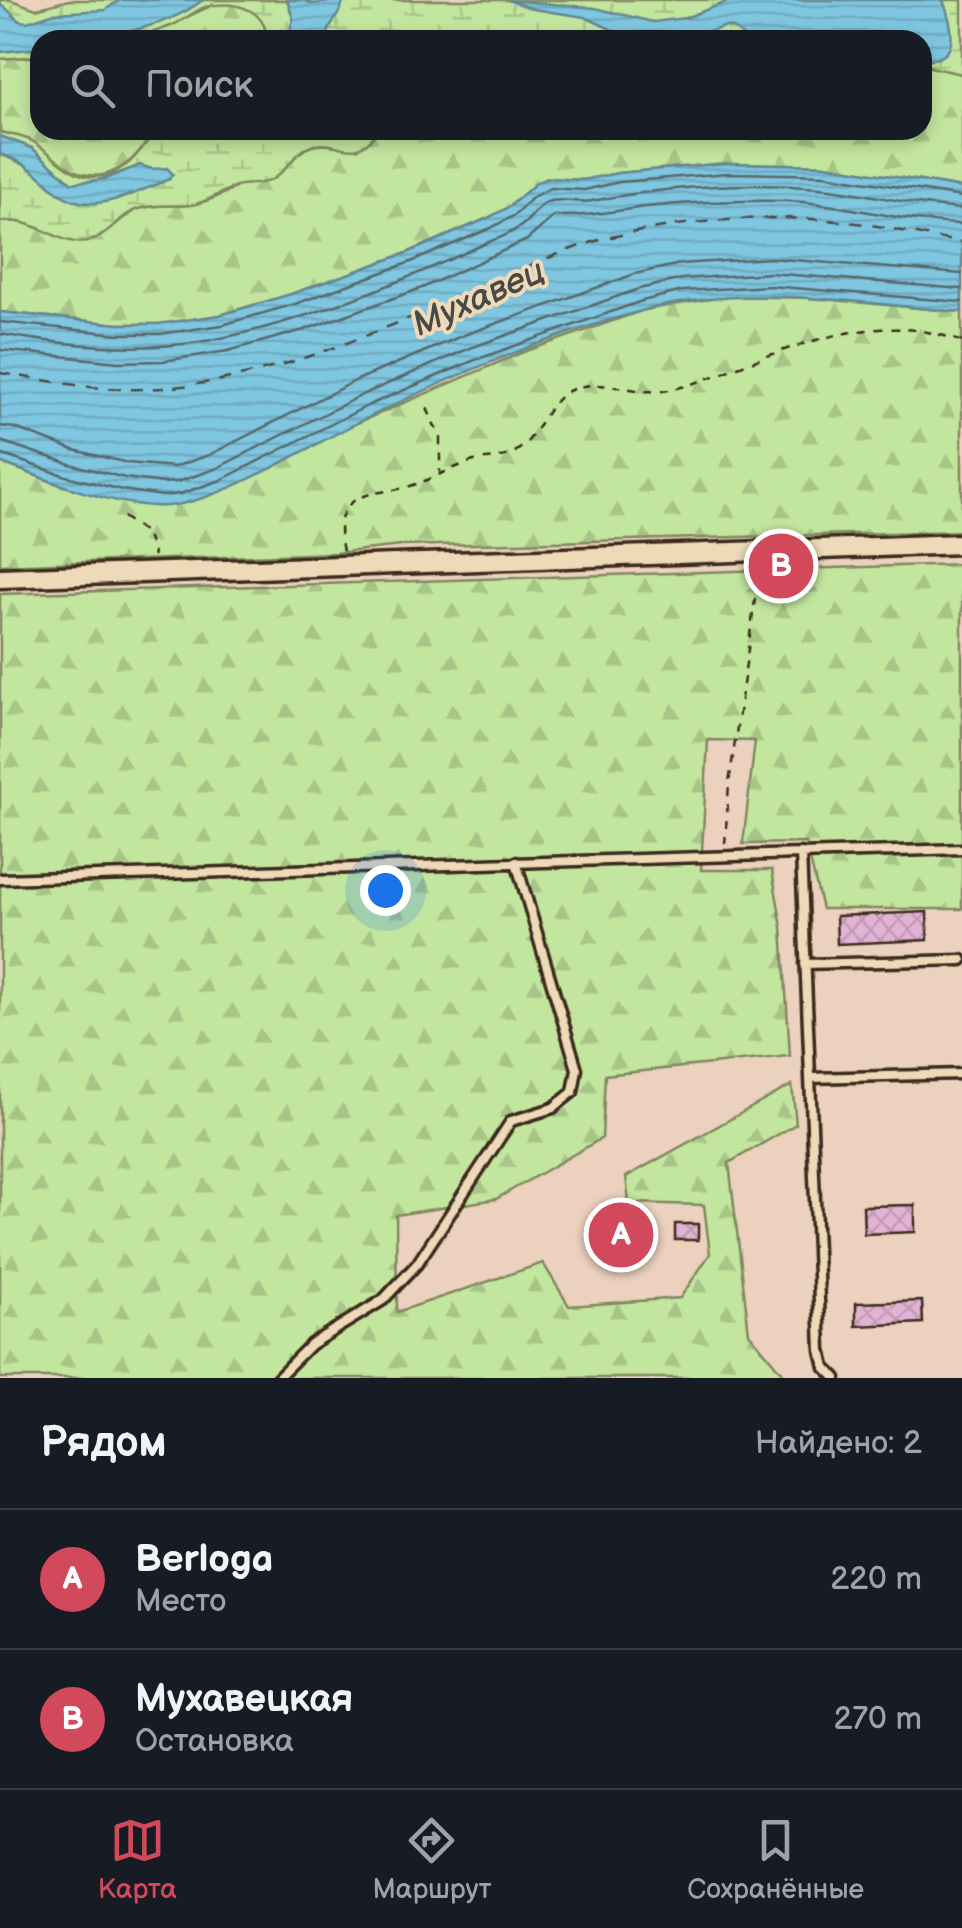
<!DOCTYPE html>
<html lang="ru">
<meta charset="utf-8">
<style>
:root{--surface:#171b24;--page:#242831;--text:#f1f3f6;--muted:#9ea1a6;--line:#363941;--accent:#d1495b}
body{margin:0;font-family:"Balsamiq Sans",sans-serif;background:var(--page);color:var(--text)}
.you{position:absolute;left:385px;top:890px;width:35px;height:35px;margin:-25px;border:8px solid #fff;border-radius:50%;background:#1a73e8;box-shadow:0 0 0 15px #1a73e833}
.badge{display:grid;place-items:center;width:65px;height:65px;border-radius:50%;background:var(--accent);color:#fff;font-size:32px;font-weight:700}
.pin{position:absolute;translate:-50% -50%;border:5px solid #fff;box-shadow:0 2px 10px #0006}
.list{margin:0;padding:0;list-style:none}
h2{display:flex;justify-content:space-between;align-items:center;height:130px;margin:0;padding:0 40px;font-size:42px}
h2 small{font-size:32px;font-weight:400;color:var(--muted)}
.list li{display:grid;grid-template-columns:65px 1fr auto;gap:30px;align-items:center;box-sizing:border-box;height:140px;padding:0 40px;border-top:2px solid var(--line)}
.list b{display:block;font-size:38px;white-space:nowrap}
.list p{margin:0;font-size:32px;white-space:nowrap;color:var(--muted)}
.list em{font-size:32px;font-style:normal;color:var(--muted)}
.icon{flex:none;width:55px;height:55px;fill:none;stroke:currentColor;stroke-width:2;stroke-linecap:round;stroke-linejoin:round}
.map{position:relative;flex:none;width:962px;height:1378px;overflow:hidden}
.search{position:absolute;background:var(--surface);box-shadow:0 5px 15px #0003;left:30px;right:30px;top:30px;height:110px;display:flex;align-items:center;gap:25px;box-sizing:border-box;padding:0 35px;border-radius:30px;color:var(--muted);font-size:38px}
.sheet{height:410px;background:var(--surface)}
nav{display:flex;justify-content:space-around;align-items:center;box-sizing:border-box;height:140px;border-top:2px solid var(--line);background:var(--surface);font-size:28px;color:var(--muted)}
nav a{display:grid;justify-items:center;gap:5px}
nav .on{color:var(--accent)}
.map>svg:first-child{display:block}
.forest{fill:url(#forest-firs);stroke:#7f885e;stroke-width:2.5}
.wetland{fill:url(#wetland-marsh);stroke:#7f885e;stroke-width:2.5}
.water{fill:url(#water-rules);stroke:#648892;stroke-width:2.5}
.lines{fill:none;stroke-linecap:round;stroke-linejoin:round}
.shore{stroke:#56686c;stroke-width:2.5}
.ferry{stroke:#494945;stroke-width:2.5;stroke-dasharray:12 10;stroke-linecap:butt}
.building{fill:url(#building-cross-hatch);stroke:#3b2a1e;stroke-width:2.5}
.service-casing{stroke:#3b2a1e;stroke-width:15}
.tertiary-casing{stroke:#3b2a1e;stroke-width:25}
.path{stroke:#3b2a1e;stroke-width:2.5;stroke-dasharray:8 8;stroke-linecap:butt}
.service{stroke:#eedab8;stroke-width:8}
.tertiary{stroke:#eedab8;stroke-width:18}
.labels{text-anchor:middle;stroke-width:8;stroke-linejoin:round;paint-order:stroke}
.water-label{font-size:35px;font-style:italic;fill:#494945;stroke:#eedab8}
</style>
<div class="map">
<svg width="962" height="1378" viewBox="0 0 962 1378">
<defs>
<pattern id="forest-firs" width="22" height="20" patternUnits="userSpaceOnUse" patternTransform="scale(2.5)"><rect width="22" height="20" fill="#c3e69f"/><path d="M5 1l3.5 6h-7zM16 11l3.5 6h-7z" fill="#a8c588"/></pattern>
<pattern id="wetland-marsh" width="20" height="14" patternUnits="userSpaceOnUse" patternTransform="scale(2.5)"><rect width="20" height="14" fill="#c3e69f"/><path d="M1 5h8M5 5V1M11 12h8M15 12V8" fill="none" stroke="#a8c588"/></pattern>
<pattern id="water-rules" width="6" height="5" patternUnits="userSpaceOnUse" patternTransform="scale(2.5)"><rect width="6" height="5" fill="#7fc6e0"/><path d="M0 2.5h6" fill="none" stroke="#6faac0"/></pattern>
<pattern id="building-cross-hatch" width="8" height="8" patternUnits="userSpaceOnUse" patternTransform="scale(2.5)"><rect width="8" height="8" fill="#e2b3d5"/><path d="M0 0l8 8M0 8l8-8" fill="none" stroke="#c39ab6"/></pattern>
</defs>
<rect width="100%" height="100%" fill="#ecd2be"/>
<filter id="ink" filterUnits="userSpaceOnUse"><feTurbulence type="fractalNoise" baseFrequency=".01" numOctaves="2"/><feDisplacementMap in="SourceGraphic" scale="20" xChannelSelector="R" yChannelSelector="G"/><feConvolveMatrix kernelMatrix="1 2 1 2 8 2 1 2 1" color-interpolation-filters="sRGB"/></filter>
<g filter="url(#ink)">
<path class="forest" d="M217,3C245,3 265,9 267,40H125L161,29Z
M40,56V130H158C146,140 140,155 126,164C92,189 70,169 43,149C31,140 15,135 0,132V59Z
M922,65L962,74V188L825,165L785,164L727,163L618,173L583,180L548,178L537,182L509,207L486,219L407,253L291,294L220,315L159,324H118L0,312V222C36,216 58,247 88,241C108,238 120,215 139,209C159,203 181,208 200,203C240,191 272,162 309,147C332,137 356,162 378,130H922Z
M727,296L811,298L962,312V531L401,546L335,553L0,565V462L63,486L163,506L521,353L644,310Z
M962,564V909H822L806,843L743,844L755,741L708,740L701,870H772L782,927L790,1056L605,1075L602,1138L496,1199L396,1215L397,1312L543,1263L569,1306L680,1298L710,1254L704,1205L629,1203L626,1177L792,1085L796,1124L729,1163L749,1333L786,1378H0V594Z"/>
<path class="wetland" d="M0,0H11L36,9L69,0H962V74L922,65V40H267C266,8 234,0 205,7C193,12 183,21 171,26C157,31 141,37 126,40C99,44 68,40 40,40V56L0,59Z
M158,130H378C353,167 341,137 311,146C294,152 287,172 271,180C262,185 251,183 241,185C224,189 209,202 191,205C174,207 155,203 138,209C119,215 108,237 87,242C59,247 37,216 0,222V154L32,168L58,193L96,202L120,199L169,179C136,149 111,187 72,183L32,148L0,136V132C10,134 21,136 30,140C62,157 81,197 126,165C140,155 146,140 158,130Z"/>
<path class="water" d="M120,0H203C161,32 92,40 40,40V48L0,52V3L20,21L27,22L55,13L105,10Z
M287,0H304L313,4L343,0C342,16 327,24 327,40H288L293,18Z
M508,0L595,8L653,22L685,18L732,0H943C953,26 962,63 922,59V40H747L733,28L724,27L683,40H634L585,17L533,9Z
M0,136L32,148L72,183L105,179L140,165L152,169L167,168L173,174L169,179C138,192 90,218 58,192C36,174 29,163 0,154Z
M727,163L825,165L962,188V312C857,303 749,283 645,310C551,335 456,374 369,417C316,442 224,501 168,506C119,509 46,480 0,462V312L118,324H159L220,315L291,294L407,253L486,219L509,207L537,182L548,178L583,180L618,173Z"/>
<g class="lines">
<path class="shore" d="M0,322L118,334H160L222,325L295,304L411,262L491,228L515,215L533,197L550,188L584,190L620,182L728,173L785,174L824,175L962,197
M0,334C52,343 106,349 159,346C259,342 400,283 491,241C503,237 515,231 525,223C532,217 538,206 547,202C560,197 578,204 592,201C667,187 743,181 819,188C867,192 914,207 962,209
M0,350L118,362L163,361L228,351L304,330L422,288L527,240L554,216C586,217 614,211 646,207C693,202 739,200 785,201C845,203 903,223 962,224
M0,426L15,428L74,450L128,463L174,467L209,455L357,380L464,335L635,274L680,264L770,258L962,274
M0,441L70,464L125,478L163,483L177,482L215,469L364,394L470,348L639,289L682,279L770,273L962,289
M0,454L66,476L122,490L163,496L180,494L221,480L369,405L475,360L642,301L683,291L770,286L962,302"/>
<path class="ferry" d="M0,373C46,380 96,391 143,389C257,385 358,339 461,297C513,275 561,248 616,236C698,218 782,213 865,224C898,229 929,238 962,242"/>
</g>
<path class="building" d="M927,912L928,940L837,944L836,916Z
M915,1205V1232L864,1234L863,1206Z
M638,1213L641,1243L603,1246L601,1227L614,1226L613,1215Z
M675,1224H698V1240H675Z
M922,1301L923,1323L856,1326V1303Z"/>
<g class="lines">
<defs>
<path id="service" d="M801,853L821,1350L825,1367L836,1378
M0,879L962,849
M805,964L962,960
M810,1078L962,1074
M277,1378L311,1344L383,1300L417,1264L511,1121L553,1108L573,1092L577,1069L516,862"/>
<path id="tertiary" d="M0,578L962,544"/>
</defs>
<use href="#service" class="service-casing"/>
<use href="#tertiary" class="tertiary-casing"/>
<path class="path" d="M427,408L440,438V473
M123,517L146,533L154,556
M343,551C340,537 337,519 347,507C360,491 385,493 403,488C428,482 449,468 474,461C486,458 500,459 511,454C540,441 542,402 573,389C600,378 634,394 663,391C688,387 712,377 735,368C810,340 883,311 962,342
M725,844L729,784L760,564"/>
<use href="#service" class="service"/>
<use href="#tertiary" class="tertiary"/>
</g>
</g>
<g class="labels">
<g class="water-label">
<text transform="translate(478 297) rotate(-24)" y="12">Мухавец</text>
</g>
</g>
</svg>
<div class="you"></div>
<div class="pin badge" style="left:621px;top:1235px">A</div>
<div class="pin badge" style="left:781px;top:566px">B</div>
<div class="search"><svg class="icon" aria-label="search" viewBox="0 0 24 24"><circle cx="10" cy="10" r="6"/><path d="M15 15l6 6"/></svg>Поиск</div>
</div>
<section class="sheet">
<h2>Рядом<small>Найдено: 2</small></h2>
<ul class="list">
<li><span class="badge">A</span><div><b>Berloga</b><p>Место</p></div><em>220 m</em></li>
<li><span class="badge">B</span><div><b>Мухавецкая</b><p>Остановка</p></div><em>270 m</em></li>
</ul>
</section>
<nav>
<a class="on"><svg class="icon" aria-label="map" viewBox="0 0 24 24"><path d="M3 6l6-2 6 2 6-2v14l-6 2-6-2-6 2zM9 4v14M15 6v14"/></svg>Карта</a>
<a><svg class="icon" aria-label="directions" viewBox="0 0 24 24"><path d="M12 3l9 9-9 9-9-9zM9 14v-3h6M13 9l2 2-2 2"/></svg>Маршрут</a>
<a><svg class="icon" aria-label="saved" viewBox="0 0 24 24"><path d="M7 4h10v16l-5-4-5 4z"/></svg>Сохранённые</a>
</nav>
